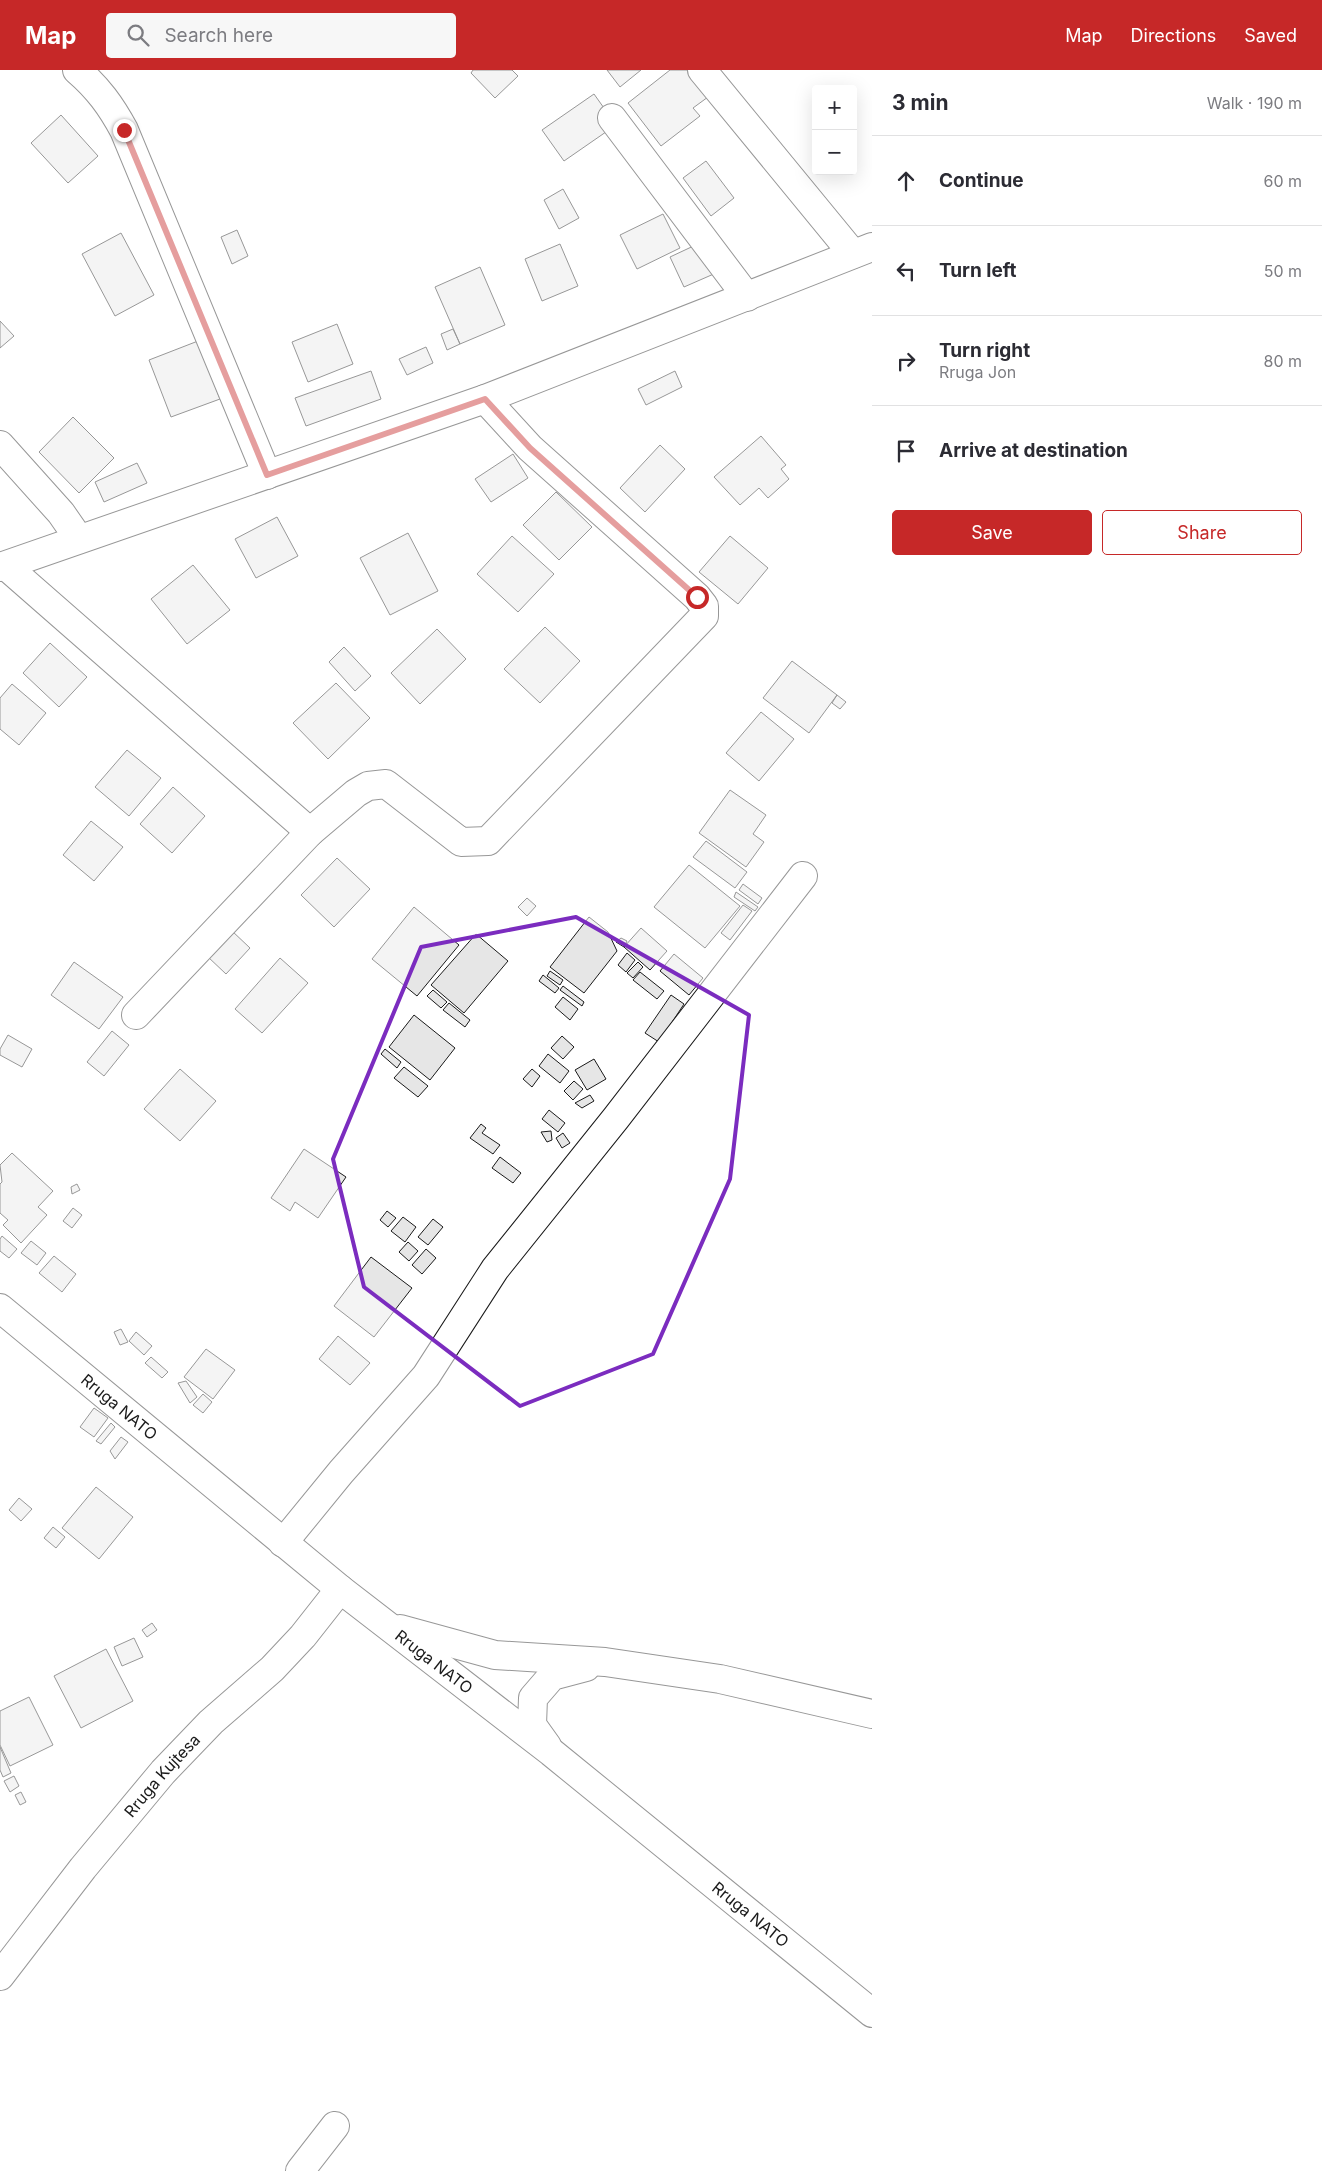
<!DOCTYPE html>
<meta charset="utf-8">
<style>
:root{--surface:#fff;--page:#f7f7f7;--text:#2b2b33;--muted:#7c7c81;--line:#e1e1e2;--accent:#c62828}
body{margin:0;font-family:Inter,sans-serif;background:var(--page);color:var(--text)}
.controls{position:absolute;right:15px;top:15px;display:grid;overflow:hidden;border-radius:5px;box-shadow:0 5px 20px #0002}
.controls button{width:45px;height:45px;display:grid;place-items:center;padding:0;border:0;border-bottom:1px solid var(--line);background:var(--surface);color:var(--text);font:25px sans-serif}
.stop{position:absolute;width:15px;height:15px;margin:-11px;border:4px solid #c62828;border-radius:50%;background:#fff}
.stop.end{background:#c62828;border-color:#fff;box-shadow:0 1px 5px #0008}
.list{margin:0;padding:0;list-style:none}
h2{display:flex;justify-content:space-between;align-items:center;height:65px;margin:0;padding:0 20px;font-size:21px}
h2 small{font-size:16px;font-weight:400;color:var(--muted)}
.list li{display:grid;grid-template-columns:32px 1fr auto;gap:15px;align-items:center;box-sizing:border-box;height:90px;padding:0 20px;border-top:1px solid var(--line)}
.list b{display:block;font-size:19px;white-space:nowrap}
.list p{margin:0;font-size:16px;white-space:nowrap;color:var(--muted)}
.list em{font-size:16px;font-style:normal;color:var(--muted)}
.actions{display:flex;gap:10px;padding:15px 20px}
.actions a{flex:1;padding:11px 0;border:1px solid var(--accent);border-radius:5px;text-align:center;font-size:18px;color:var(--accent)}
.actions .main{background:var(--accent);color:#fff}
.icon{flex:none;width:28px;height:28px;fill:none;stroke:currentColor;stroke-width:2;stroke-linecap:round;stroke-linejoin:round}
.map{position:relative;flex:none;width:872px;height:2101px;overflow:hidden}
header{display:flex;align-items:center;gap:30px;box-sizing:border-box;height:70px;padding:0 25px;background:var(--accent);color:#fff}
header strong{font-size:24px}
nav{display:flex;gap:28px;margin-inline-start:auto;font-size:18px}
.search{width:350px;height:45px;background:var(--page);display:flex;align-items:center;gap:12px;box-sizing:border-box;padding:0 18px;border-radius:5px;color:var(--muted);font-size:19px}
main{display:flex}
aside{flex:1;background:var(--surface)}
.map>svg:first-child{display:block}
.building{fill:#e6e6e6;stroke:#1a1a1a}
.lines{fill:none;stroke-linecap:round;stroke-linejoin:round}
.street-casing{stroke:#1a1a1a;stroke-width:30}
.secondary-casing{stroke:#1a1a1a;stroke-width:30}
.street{stroke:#fff;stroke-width:28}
.secondary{stroke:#fff;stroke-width:28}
.route{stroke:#c62828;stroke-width:6}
.marked{fill:none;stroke:#7b2cbf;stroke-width:4;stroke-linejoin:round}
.labels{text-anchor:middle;stroke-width:4;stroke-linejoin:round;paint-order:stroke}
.street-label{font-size:16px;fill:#1a1a1a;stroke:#fff}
</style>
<header>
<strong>Map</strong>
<div class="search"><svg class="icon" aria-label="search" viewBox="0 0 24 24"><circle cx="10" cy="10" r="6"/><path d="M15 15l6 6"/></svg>Search here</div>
<nav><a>Map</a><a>Directions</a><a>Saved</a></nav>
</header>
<main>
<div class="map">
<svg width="872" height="2101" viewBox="0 0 872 2101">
<rect width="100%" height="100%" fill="#fff"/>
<path class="building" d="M473,0H512L518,6L495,28L471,3Z
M607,0H641L620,17Z
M670,0H687L708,27L693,38L700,46L661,76L628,33Z
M594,24L616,55L564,91L542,60Z
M61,45L98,86L68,113L31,73Z
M706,91L734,128L711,146L683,108Z
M563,119L579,148L559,159L544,130Z
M663,144L680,178L637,199L620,165Z
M237,160L248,186L232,194L221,167Z
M121,163L154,225L115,246L82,184Z
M702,172L716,203L684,217L670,187Z
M560,174L578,216L542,231L525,189Z
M480,197L505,255L460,274L435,217Z
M0,251L14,266L0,278Z
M337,254L353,294L308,312L292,272Z
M453,259L460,274L447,280L441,264Z
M198,271L220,329L171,347L149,290Z
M426,277L433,293L407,305L399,289Z
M371,301L381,329L306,356L295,328Z
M675,301L682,317L646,335L638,319Z
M73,347L114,388L79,423L39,382Z
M761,366L786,395L781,399L789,409L768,428L759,418L740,435L714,407Z
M660,375L685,399L645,442L620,418Z
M513,384L528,408L491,432L475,409Z
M137,393L147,413L104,432L95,412Z
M556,422L592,457L559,490L523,455Z
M277,447L298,486L256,508L235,469Z
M408,463L438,521L390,545L360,488Z
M512,466L554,504L518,542L477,504Z
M730,466L768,498L738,534L699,502Z
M193,495L230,540L187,574L151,529Z
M545,557L580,591L540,633L504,599Z
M437,559L466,589L420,634L391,603Z
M50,573L87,607L59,637L23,603Z
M344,577L371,606L355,621L329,592Z
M792,591L837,625L809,663L763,628Z
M336,613L370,648L328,689L293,653Z
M12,614L46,643L19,675L0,659V628Z
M837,625L846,632L840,639L832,633Z
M761,642L794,669L759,711L726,683Z
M127,680L161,708L129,746L95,717Z
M173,717L205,746L172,783L140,754Z
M730,720L766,745L753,764L764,772L746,797L699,763Z
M91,751L123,777L94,811L63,785Z
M706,771L747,802L735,818L693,787Z
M337,788L370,819L334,857L301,825Z
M689,795L740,836L705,878L654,837Z
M743,814L762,828L758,834L739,820Z
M736,822L758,837L755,841L734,827Z
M527,828L536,836L527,846L518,837Z
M743,835L752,841L730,870L721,863Z
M414,837L459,875L417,926L372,889Z
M589,847L608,862L617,881L584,923L550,897Z
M641,858L667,881L650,900L624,877Z
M231,860L250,878L226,904L207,886Z
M476,864L508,891L464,943L431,915Z
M621,868L627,871L624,877L616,872Z
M627,883L635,890L626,902L618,895Z
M674,884L703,908L689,925L660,901Z
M280,888L308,913L262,963L235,939Z
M74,892L123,927L99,959L51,925Z
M638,892L643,897L633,908L627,903Z
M550,901L563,910L560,915L547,906Z
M640,902L664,921L657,929L633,910Z
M543,905L559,918L555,923L539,911Z
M563,916L584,932L582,936L560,920Z
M433,920L447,932L441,938L427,926Z
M671,925L684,934L659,972L645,963Z
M563,927L578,939L570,950L555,937Z
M449,933L470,950L465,957L443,940Z
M414,945L455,978L430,1010L389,977Z
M112,961L129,975L104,1006L87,992Z
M8,965L32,979L22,997L0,985V979Z
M562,966L574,977L563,989L551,978Z
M385,979L401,992L397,998L381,984Z
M548,984L569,1001L560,1013L539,996Z
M594,989L606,1009L587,1020L575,1000Z
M404,997L428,1016L418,1027L394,1008Z
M180,999L216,1031L180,1071L144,1039Z
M532,999L540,1006L532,1017L523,1009Z
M574,1011L583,1019L573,1030L564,1021Z
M590,1025L594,1031L582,1038L575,1033Z
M549,1040L565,1053L558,1062L542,1049Z
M481,1054L486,1058L482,1063L500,1075L493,1084L470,1068Z
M551,1061L552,1070L547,1072L541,1062Z
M563,1063L570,1073L562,1078L556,1068Z
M304,1079L346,1107L318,1148L295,1132L290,1141L271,1128Z
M12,1083L53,1121L38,1137L47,1145L21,1173L3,1155L8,1150L0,1143V1114L2,1112L0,1095Z
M500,1087L521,1103L513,1113L492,1098Z
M77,1114L80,1120L72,1124L71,1117Z
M73,1138L82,1145L72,1158L63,1151Z
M387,1141L396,1148L388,1157L380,1150Z
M403,1147L416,1157L405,1172L391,1161Z
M433,1149L443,1157L428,1175L418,1167Z
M2,1166L17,1179L9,1188L0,1181V1169Z
M31,1171L46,1183L37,1195L21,1183Z
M408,1172L418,1181L409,1191L399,1182Z
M426,1179L436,1188L422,1204L412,1195Z
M54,1186L76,1204L62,1222L39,1203Z
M371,1187L412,1218L374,1267L334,1236Z
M121,1259L128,1272L120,1275L114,1262Z
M136,1262L152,1276L144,1285L129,1271Z
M338,1266L370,1293L350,1315L319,1289Z
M206,1279L235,1300L213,1329L184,1307Z
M151,1287L168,1302L162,1308L145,1293Z
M186,1311L197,1327L190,1333L178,1313Z
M203,1324L212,1332L203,1343L193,1335Z
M94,1338L108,1348L94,1367L80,1357Z
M111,1353L115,1357L101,1374L96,1371Z
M121,1367L128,1372L115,1389L110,1381Z
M96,1417L133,1447L99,1489L62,1458Z
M19,1428L32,1439L21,1451L9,1440Z
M53,1457L65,1467L56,1478L44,1468Z
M152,1553L157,1560L147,1567L142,1560Z
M134,1568L143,1587L122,1596L114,1577Z
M106,1579L133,1631L81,1658L54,1606Z
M29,1627L53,1675L10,1696L0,1675V1641Z
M0,1677L11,1703L3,1707L0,1700Z
M14,1706L19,1716L10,1722L4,1711Z
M21,1722L26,1732L20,1735L15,1725Z"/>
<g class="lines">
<defs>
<g id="street">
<path d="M77,0C98,18 111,36 124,60L267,405"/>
<path d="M702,0L853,184"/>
<path d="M612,48L747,227"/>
<path d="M0,375L61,443L79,469"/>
<path d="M6,496L310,762"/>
<path d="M136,945L310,762L356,723L368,716L386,714L461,772L488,771L704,546V536L697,527L530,378L485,329"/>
<path d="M283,1473L341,1402L426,1306L495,1199L616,1048L803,806"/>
<path id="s1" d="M0,1906L83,1798L163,1702L211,1652L272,1599L303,1566L340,1519"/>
<path d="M300,2101L335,2056"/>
</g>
<g id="secondary">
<path d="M0,497L485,329L872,177"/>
<path id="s2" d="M0,1238L340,1519L551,1682L872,1943"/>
<path d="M400,1559L495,1585L605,1592L720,1609L872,1644"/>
<path d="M547,1676L532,1655L533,1628L552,1606L586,1597"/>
</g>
</defs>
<use href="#street" class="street-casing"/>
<use href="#secondary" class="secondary-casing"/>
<use href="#street" class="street"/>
<use href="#secondary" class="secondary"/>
</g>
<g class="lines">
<path class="route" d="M124,60L267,405L485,329L530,378L697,527"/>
</g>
<path d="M0 0H872V2101H0ZM576,847L749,945L730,1109L653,1284L520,1336L364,1217L333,1089L421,877Z" fill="#fff" fill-opacity=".55" fill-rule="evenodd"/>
<path class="marked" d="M576,847L749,945L730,1109L653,1284L520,1336L364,1217L333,1089L421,877Z"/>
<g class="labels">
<g class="street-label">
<text dy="6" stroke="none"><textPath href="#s2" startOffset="155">Rruga NATO</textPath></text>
<text dy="6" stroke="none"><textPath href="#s2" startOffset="560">Rruga NATO</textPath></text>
<text dy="6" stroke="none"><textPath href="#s1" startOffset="258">Rruga Kujtesa</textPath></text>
<text dy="6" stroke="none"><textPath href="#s2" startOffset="965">Rruga NATO</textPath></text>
</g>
</g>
</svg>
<div class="controls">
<button>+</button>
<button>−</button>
</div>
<div class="stop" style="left:697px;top:527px"></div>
<div class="stop end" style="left:124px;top:60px"></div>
</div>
<aside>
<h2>3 min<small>Walk · 190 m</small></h2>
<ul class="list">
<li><svg class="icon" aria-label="ahead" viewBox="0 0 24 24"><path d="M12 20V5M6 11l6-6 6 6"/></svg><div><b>Continue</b></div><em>60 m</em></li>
<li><svg class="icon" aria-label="left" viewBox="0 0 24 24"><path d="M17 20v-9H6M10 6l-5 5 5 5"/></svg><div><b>Turn left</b></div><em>50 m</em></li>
<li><svg class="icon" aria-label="right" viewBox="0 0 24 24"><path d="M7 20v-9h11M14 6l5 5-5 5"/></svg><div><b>Turn right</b><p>Rruga Jon</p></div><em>80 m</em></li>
<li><svg class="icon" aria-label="arrive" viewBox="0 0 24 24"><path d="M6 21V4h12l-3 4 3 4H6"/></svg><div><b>Arrive at destination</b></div></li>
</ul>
<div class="actions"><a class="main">Save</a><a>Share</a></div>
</aside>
</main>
